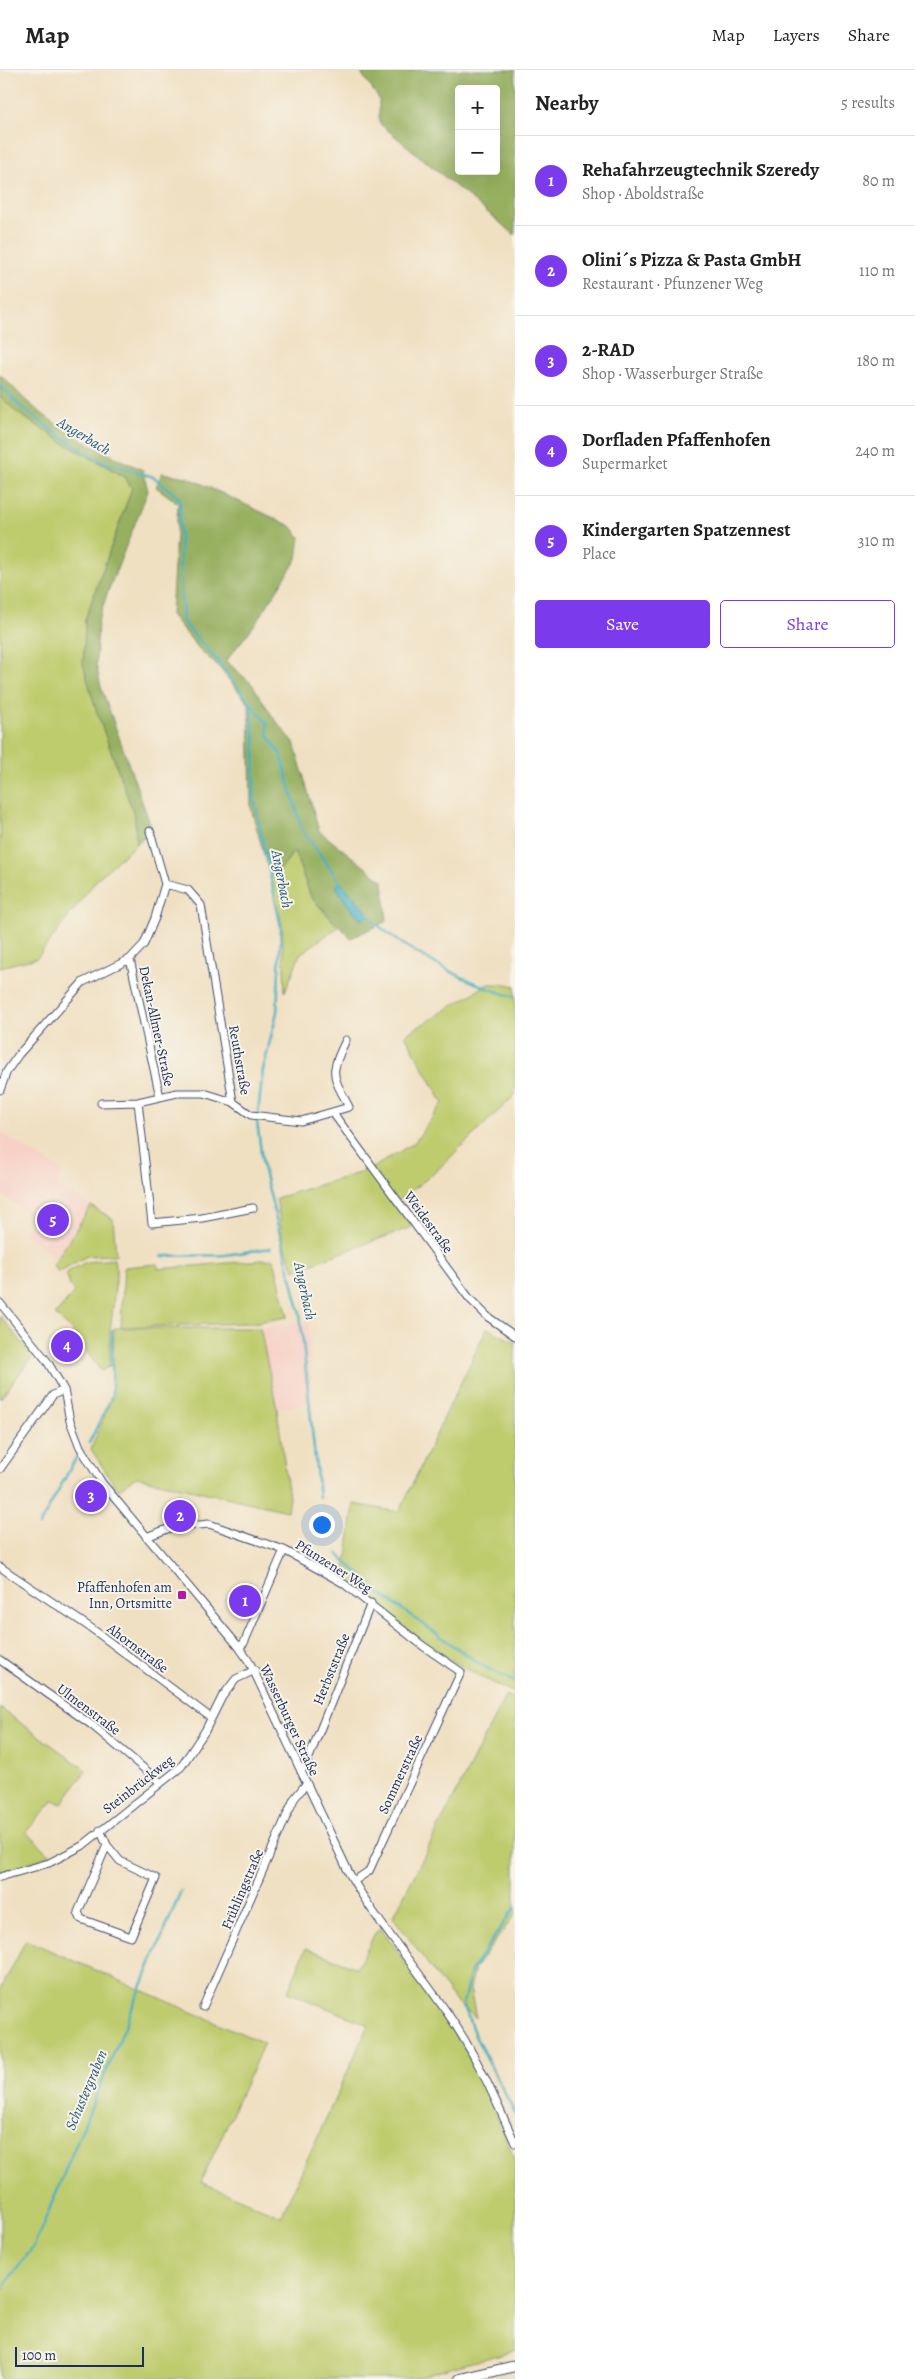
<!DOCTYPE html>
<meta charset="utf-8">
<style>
:root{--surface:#fff;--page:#f2f2f2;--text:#222;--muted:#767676;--line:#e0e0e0;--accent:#7c3aed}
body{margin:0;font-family:Alegreya,serif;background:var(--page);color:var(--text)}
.controls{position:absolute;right:15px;top:15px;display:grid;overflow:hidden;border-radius:5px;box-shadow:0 5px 20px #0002}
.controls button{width:45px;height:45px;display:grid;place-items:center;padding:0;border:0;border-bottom:1px solid var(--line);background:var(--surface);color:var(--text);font:25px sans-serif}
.scale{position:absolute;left:15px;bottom:12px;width:129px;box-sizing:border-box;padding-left:5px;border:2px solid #1b2f5e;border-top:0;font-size:14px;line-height:18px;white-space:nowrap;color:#1b2f5e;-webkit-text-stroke:4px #f7f3e8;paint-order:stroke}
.you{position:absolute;left:321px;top:1454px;width:18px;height:18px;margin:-12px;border:4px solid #fff;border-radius:50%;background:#1a73e8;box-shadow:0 0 0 8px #1a73e833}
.badge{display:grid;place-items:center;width:32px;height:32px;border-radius:50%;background:var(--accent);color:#fff;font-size:16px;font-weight:700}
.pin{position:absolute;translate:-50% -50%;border:2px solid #fff;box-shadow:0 1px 5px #0006}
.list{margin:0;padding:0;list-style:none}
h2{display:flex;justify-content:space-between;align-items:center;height:65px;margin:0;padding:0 20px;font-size:21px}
h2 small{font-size:16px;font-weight:400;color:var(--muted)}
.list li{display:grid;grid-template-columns:32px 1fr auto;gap:15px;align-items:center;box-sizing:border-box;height:90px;padding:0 20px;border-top:1px solid var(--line)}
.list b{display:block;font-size:19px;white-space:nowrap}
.list p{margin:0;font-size:16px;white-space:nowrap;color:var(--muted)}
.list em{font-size:16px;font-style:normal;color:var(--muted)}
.actions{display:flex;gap:10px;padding:15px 20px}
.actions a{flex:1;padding:11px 0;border:1px solid var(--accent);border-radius:5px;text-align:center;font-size:18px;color:var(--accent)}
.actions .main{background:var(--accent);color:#fff}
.map{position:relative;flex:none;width:515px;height:2309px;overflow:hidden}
header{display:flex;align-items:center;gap:30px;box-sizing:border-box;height:70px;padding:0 25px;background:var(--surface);border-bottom:1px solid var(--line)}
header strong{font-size:24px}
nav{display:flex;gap:28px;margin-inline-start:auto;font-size:18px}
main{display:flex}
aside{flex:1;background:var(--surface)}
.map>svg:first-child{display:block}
.built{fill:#f7d1c6}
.green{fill:#bfcc6e;stroke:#6d7e66}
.forest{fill:#97b061;stroke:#597060;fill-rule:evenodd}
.water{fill:#43aec1;stroke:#2f6e90}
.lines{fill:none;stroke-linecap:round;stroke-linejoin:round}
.stream{stroke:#43aec1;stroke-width:2.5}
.street-casing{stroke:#3b4a6d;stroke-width:9}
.secondary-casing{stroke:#3b4a6d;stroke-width:12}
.street{stroke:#fff;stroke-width:7}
.secondary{stroke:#fff;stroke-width:10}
.poi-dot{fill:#b5179e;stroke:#f7f3e8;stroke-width:2}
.labels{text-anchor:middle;stroke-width:4;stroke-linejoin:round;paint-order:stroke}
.street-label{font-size:14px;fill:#1b2f5e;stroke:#f7f3e8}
.poi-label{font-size:14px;fill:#1b2f5e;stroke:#f7f3e8;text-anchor:end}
.water-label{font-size:15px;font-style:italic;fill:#295b81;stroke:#f7f3e8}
</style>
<header>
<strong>Map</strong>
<nav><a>Map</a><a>Layers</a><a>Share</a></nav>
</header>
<main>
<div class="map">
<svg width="515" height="2309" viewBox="0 0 515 2309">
<rect width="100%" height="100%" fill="#f7f3e8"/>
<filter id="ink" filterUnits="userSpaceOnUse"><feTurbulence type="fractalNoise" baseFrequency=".02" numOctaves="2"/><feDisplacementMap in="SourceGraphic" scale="10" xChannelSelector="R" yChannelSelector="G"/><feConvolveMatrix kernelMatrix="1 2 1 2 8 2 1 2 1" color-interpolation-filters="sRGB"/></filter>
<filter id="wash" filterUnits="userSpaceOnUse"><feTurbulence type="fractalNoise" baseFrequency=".0096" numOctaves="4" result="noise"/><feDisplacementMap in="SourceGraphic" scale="20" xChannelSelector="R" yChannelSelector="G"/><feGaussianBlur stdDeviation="1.12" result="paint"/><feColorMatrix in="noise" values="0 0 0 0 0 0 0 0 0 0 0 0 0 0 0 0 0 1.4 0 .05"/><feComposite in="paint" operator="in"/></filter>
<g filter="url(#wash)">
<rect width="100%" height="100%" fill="#f0e0c2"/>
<path class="built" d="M0,1062L63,1101L56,1114L91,1136L57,1189L23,1162L33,1147L0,1124Z
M309,1251L311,1333L277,1339L260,1258Z"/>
<path class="green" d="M0,326L16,342L67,375L124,406L132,418L85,550L95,637L135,747L136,774L98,808L37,888L0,897Z
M294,781L311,827L338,857L300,884L285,922L282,855L270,806L281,799Z
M488,914H506L515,916V1025L433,1104L396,1132L412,1157L294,1200L284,1174L276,1128L369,1100L414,1073L443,1033L405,965Z
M91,1136L113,1149L116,1185L87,1186L58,1202L53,1195Z
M114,1189L115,1197L117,1199L110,1262V1296L101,1301L69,1257L55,1245L75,1221L70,1216L66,1203L86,1192Z
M274,1189L288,1247L252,1253L121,1257L124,1197L158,1194V1199Z
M0,1246L33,1286L0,1329Z
M114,1258H260L277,1339L289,1428L287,1441L136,1407L118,1420L91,1379L112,1327Z
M487,1258L515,1272V1623C485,1610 457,1595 430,1576C400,1555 374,1530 344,1509L354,1434L399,1442Z
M506,1625L515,1629V1845L475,1898L470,1919L476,1948L456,1932L393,1847Z
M0,1638L86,1700L62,1734L53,1731L26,1762L51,1785L0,1803Z
M381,1858L424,1918L465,1980L490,2029L515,2091V2280L412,2309H0V1921L26,1870L264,1973L201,2112L281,2146L369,1955L288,1922L306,1878L357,1898L375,1863Z"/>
<path class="forest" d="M359,0H515V165L379,53V29ZM459,19H496V101H459Z
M0,304C12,316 23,329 36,339C68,365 105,383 143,400L148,421L107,524L98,552L96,594L101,617L153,762L148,763L136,774L135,747L95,637L83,594L85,550L132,418L124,406L67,375L16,342L0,326Z
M162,403L187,407L291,456L300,467L297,489L256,553L226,591L252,614L273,647L294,672L319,761L383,811L387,851L351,868L311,827L294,781L281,799L270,806L251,738L249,634L217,595L200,580L171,545L178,433L156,417Z"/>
<path class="water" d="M340,812L367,841V846L363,850C351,842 343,829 336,816Z"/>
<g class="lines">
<path class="stream" d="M0,315L21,337L58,365L102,392L154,407L180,429V506L183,552L217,590L250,633L255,671L254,728L281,858L277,942L263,1000L257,1052L263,1097L300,1243L319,1427
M250,633L267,653L268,665L281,685L302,760L341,813
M365,842C394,876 472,916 515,927
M162,1186L225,1185L271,1178
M89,1373L112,1326V1261
M39,1456L77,1386
M337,1483L379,1523L481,1595L515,1612
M515,1837L471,1901L463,1933L475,1966L515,2043
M0,2221L34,2176L181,1821"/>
</g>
</g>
<g filter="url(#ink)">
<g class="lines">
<defs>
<path id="street" d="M165,814L188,820L201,835L233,1032
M130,889L160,1027
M0,1020L7,1001L19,984L83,912L130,889L144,874L155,848L165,814L150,761
M138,1032L152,1153L202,1148L253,1138
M101,1033L138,1032L177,1023H204L233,1032L251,1045L301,1051L349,1037C332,1004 329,1005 346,970
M333,1043L469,1228L488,1247L515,1266
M0,1233L47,1291L64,1320L70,1351L80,1377L102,1413L239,1577L250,1593L349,1803C377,1853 416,1897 448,1944C476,1984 495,2029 515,2073
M0,1399L53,1325L64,1320
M146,1467L170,1458L209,1454L284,1480L343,1513L423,1576L461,1602L369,1801L354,1811
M0,1497L91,1558L210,1647
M239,1577L244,1573L284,1480
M0,1590L93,1656L160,1712
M301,1700L306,1695L371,1533
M100,1760L107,1775L78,1842L81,1849L131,1867L156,1808L120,1791L107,1775
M0,1807L49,1793L82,1776L181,1697L205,1661L222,1627L236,1609L255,1600
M203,1937L294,1729L306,1714"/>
<path id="secondary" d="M460,2309L515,2296"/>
</defs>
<use href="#street" class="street-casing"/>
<use href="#secondary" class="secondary-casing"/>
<use href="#street" class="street"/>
<use href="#secondary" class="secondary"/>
</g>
</g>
<rect class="poi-dot" x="177" y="1520" width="10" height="10" rx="2.5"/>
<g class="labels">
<g class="street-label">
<text transform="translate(157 956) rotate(78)" y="5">Dekan-Allmer-Straße</text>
<text transform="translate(240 990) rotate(80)" y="5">Reuthstraße</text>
<text transform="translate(429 1152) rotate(54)" y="5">Weidestraße</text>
<text transform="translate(334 1496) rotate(32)" y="5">Pfunzener Weg</text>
<text transform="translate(138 1578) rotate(37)" y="5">Ahornstraße</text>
<text transform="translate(331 1599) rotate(-68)" y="5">Herbststraße</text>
<text transform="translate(89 1639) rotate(37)" y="5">Ulmenstraße</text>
<text transform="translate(290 1650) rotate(65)" y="5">Wasserburger Straße</text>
<text transform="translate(400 1704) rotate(-65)" y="5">Sommerstraße</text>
<text transform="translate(138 1714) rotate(-38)" y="5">Steinbrückweg</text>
<text transform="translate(242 1819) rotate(-67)" y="5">Frühlingstraße</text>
</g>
<g class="poi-label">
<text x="172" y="1522">Pfaffenhofen am<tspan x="172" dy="16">Inn, Ortsmitte</tspan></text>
</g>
<g class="water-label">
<text transform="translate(84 366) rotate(31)" y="5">Angerbach</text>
<text transform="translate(282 809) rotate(79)" y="5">Angerbach</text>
<text transform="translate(305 1221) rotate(78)" y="5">Angerbach</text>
<text transform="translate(86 2020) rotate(-67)" y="5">Schustergraben</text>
</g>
</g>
</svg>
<div class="controls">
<button>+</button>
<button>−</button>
</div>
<div class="scale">100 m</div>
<div class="you"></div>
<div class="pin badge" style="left:245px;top:1531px">1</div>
<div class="pin badge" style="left:180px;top:1446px">2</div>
<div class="pin badge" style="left:91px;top:1426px">3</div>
<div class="pin badge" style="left:67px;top:1276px">4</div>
<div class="pin badge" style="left:53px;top:1150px">5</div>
</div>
<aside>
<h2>Nearby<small>5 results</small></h2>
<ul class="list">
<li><span class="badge">1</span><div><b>Rehafahrzeugtechnik Szeredy</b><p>Shop · Aboldstraße</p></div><em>80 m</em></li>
<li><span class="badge">2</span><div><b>Olini´s Pizza &amp; Pasta GmbH</b><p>Restaurant · Pfunzener Weg</p></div><em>110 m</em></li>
<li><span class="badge">3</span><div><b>2-RAD</b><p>Shop · Wasserburger Straße</p></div><em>180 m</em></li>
<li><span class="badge">4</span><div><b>Dorfladen Pfaffenhofen</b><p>Supermarket</p></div><em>240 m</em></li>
<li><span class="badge">5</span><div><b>Kindergarten Spatzennest</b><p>Place</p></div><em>310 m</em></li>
</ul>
<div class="actions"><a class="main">Save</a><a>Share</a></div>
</aside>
</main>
